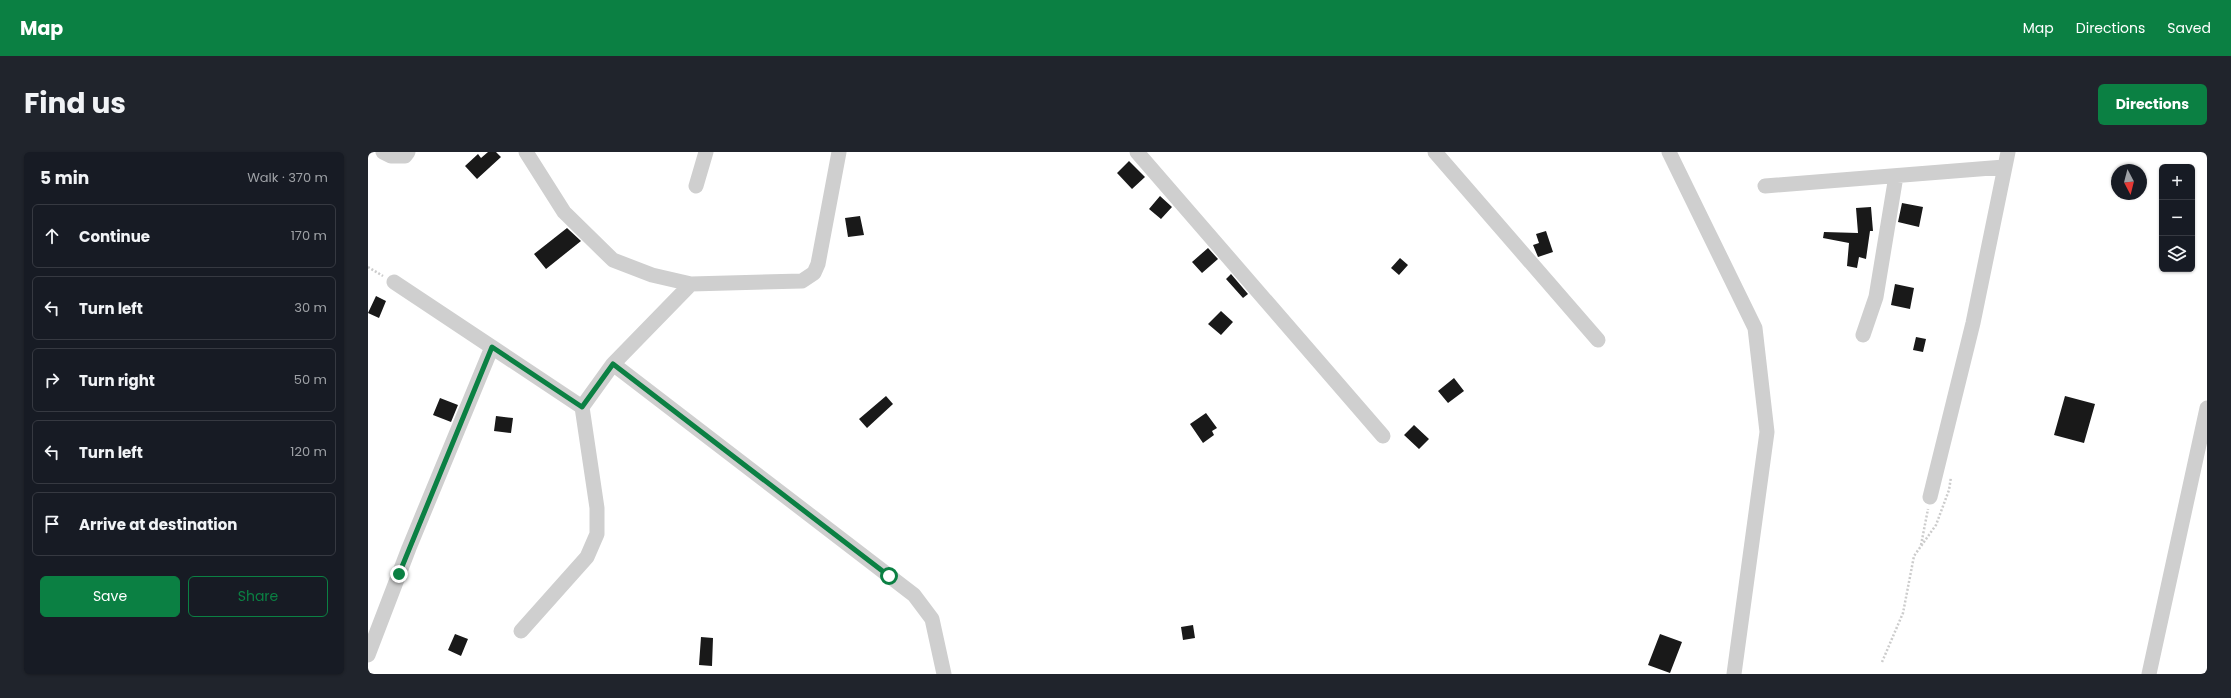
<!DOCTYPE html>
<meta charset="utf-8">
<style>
:root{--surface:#171b24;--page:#20242c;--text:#f1f3f6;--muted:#9ea1a6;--line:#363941;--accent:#0b8043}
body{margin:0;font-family:Poppins,sans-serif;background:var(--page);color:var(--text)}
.controls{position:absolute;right:12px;top:12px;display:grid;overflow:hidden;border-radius:6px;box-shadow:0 1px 3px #0004}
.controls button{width:36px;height:36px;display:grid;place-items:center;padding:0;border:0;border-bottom:1px solid var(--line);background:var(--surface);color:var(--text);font:20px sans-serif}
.compass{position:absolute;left:1743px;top:12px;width:36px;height:36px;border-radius:50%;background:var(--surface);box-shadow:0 1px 3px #0004;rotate:173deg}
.stop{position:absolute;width:12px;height:12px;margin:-9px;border:3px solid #0b8043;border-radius:50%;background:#fff}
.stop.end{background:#0b8043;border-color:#fff;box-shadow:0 1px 4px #0008}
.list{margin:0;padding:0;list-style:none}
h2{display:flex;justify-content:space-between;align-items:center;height:52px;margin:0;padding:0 16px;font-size:17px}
h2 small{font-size:13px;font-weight:400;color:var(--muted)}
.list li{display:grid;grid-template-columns:26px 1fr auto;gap:12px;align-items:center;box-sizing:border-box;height:64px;margin:0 8px 8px;padding:0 8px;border:1px solid var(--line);border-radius:6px}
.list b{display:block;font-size:15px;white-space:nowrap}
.list em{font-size:13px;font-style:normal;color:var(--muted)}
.actions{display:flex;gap:8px;padding:12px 16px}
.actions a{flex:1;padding:9px 0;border:1px solid var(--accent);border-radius:6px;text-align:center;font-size:14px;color:var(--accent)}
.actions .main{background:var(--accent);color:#fff}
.icon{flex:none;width:22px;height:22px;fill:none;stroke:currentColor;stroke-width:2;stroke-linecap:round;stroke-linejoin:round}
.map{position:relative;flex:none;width:1839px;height:522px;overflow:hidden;border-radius:6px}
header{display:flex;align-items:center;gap:24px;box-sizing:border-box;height:56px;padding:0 20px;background:var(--accent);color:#fff}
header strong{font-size:19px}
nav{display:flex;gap:22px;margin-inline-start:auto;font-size:14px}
.intro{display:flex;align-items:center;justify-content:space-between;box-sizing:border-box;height:96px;padding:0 24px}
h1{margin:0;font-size:28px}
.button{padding:10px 18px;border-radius:6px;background:var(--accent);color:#fff;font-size:14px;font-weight:700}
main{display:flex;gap:24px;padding:0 24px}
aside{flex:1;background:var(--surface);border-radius:6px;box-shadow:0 1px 3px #0004}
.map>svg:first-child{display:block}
.building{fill:#191919}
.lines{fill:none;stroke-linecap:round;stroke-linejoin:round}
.path{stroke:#ccc;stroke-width:2.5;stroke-dasharray:2 2;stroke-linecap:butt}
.minor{stroke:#cfcfcf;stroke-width:15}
.route{stroke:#0b8043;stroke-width:5}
</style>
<header>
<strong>Map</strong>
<nav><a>Map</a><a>Directions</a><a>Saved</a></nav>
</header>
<div class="intro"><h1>Find us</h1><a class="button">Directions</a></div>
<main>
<aside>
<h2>5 min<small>Walk · 370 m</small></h2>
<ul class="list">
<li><svg class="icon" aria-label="ahead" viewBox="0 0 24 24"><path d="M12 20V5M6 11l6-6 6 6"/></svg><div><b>Continue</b></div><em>170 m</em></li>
<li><svg class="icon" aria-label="left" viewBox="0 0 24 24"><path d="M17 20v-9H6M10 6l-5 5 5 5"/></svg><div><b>Turn left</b></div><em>30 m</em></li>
<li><svg class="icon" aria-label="right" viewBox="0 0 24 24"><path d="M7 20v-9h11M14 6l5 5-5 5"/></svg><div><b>Turn right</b></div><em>50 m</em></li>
<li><svg class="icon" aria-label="left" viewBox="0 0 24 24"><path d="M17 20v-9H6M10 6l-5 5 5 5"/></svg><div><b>Turn left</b></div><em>120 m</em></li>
<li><svg class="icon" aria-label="arrive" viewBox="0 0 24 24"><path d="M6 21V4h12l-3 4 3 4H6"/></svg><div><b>Arrive at destination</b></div></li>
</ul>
<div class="actions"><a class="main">Save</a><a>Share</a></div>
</aside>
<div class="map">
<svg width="1839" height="522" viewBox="0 0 1839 522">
<rect width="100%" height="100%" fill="#fff"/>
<path class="building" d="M120,0H128L133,5L109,27L97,14L110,2L113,6Z
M761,9L777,25L764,37L749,21Z
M792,44L804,55L793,67L781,57Z
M1534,51L1555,55L1551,75L1530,70Z
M1503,55L1505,79H1502L1498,107L1491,105L1489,116L1479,114L1481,91L1455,86L1456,80L1490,81L1488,56Z
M492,64L496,83L480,85L477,66Z
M199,76L213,89L178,117L166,102Z
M1178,79L1185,100L1170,105L1165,93L1171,91L1168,82Z
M840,96L850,107L834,121L824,110Z
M1032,106L1040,113L1031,123L1023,116Z
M863,122L880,142L875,146L858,127Z
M1527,132L1546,136L1542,157L1523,153Z
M8,144L18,149L11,166L0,161Z
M853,159L865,170L853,183L840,172Z
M1548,185L1558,187L1555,200L1545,198Z
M1086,226L1096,239L1080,251L1070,239Z
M518,244L525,252L499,276L491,267Z
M1697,244L1727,252L1716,291L1686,283Z
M72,246L90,253L83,270L65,263Z
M838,261L849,276L844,279L846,283L835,291L822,272Z
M128,264L145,266L143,281L126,279Z
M1046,273L1061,287L1051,297L1036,283Z
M825,473L827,486L815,488L813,475Z
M87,482L100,487L93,504L80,498Z
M1292,482L1314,490L1302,521L1280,513Z
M333,485L345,486L344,514L331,513Z"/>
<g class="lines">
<path class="path" d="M0,115L15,124
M1553,393L1560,357
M1514,510L1535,461L1546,404L1568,373L1581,338L1583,325"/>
<path class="minor" d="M15,0L23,4H37L40,0
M158,0L196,60L245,108L284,123L323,132L434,129L446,121L450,112L471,0
M769,0L1015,284
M1067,0L1230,188
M1301,0L1387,176L1399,280L1366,522
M328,34L338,0
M1397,34L1636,15
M26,130L214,255
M1495,183L1508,145L1528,24
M245,212L546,443L564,467L576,522
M1562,345L1605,171L1640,0
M153,479L219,405L229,382V356L214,255L245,212L323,132
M0,503L41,396L124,195
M1781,522L1839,256"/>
</g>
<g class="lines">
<path class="route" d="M31,422L124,195L214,255L245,212L521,424"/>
</g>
</svg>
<div class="controls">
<button>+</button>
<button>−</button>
<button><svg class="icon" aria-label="layers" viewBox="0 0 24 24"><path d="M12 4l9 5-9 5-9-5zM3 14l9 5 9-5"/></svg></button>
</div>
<svg class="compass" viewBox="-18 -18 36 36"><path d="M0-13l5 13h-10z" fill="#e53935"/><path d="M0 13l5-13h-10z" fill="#9ea1a6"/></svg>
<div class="stop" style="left:521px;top:424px"></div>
<div class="stop end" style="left:31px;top:422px"></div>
</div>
</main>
